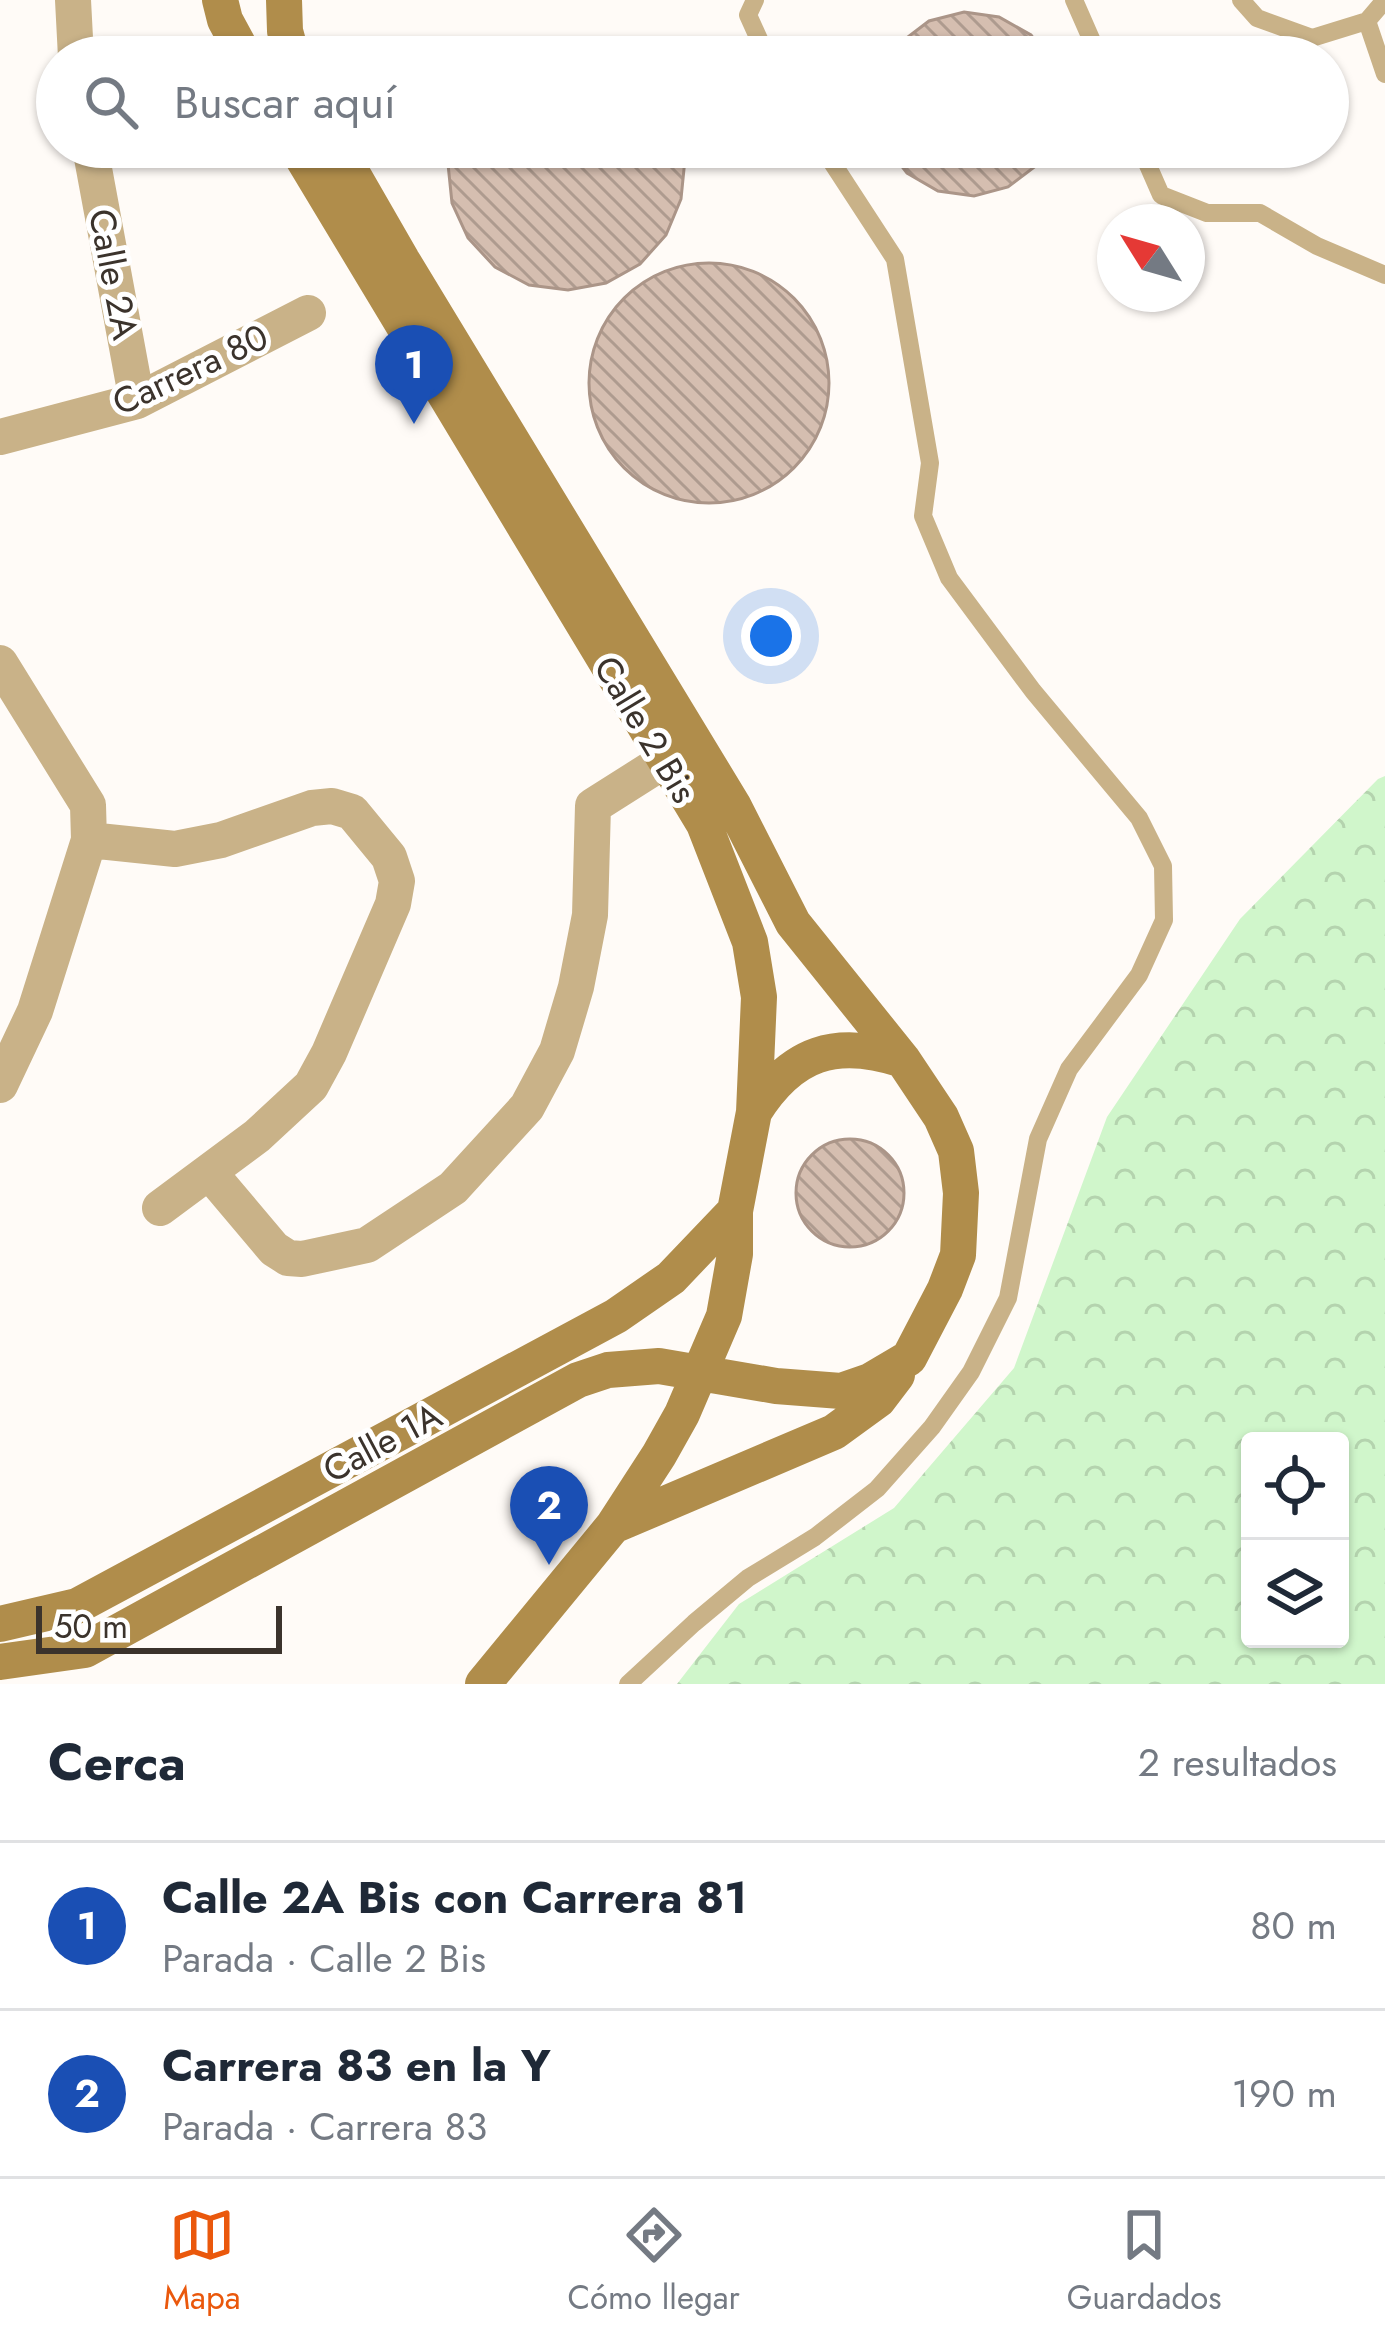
<!DOCTYPE html>
<html lang="es">
<meta charset="utf-8">
<style>
:root{--surface:#fff;--page:#f2f2f3;--text:#1f2937;--muted:#747a83;--line:#e0e1e3;--accent:#ea580c}
body{margin:0;font-family:Jost,sans-serif;background:var(--page);color:var(--text)}
.controls{position:absolute;right:36px;bottom:36px;display:grid;overflow:hidden;border-radius:12px;box-shadow:0 3px 9px #0004}
.controls button{width:108px;height:108px;display:grid;place-items:center;padding:0;border:0;border-bottom:3px solid var(--line);background:var(--surface);color:var(--text);font:60px sans-serif}
.compass{position:absolute;left:1097px;top:204px;width:108px;height:108px;border-radius:50%;background:var(--surface);box-shadow:0 3px 9px #0004;rotate:307deg}
.scale{position:absolute;left:36px;bottom:30px;width:246px;box-sizing:border-box;padding-left:12px;border:6px solid #3b332c;border-top:0;font-size:33px;line-height:42px;white-space:nowrap;color:#3b332c;-webkit-text-stroke:9px #fff;paint-order:stroke}
.you{position:absolute;left:771px;top:636px;width:42px;height:42px;margin:-30px;border:9px solid #fff;border-radius:50%;background:#1a73e8;box-shadow:0 0 0 18px #1a73e833}
.badge{display:grid;place-items:center;width:78px;height:78px;border-radius:50%;background:var(--accent);color:#fff;font-size:39px;font-weight:700}
.pin{position:absolute;translate:-50% -99px;filter:drop-shadow(0 3px 6px #0008)}
.pin::after{content:'';position:absolute;top:63px;width:42px;height:36px;background:inherit;clip-path:polygon(0 0,100% 0,50% 100%)}
.list{margin:0;padding:0;list-style:none}
h2{display:flex;justify-content:space-between;align-items:center;height:156px;margin:0;padding:0 48px;font-size:51px}
h2 small{font-size:39px;font-weight:400;color:var(--muted)}
.list li{display:grid;grid-template-columns:78px 1fr auto;gap:36px;align-items:center;box-sizing:border-box;height:168px;padding:0 48px;border-top:3px solid var(--line)}
.list b{display:block;font-size:45px;white-space:nowrap}
.list p{margin:0;font-size:39px;white-space:nowrap;color:var(--muted)}
.list em{font-size:39px;font-style:normal;color:var(--muted)}
.icon{flex:none;width:66px;height:66px;fill:none;stroke:currentColor;stroke-width:2;stroke-linecap:round;stroke-linejoin:round}
.map{position:relative;flex:none;width:1385px;height:1684px;overflow:hidden}
.search{position:absolute;background:var(--surface);box-shadow:0 3px 9px #0004;left:36px;right:36px;top:36px;height:132px;display:flex;align-items:center;gap:30px;box-sizing:border-box;padding:0 42px;border-radius:66px;color:var(--muted);font-size:45px}
.sheet{height:492px;background:var(--surface)}
nav{display:flex;justify-content:space-around;align-items:center;box-sizing:border-box;height:168px;border-top:3px solid var(--line);background:var(--surface);font-size:33px;color:var(--muted)}
nav a{display:grid;justify-items:center;gap:6px}
nav .on{color:var(--accent)}
.map>svg:first-child{display:block}
.forest{fill:url(#forest-crowns);fill-rule:evenodd}
.building{fill:url(#building-back-hatch);stroke:#ab9588;stroke-width:3}
.lines{fill:none;stroke-linecap:round;stroke-linejoin:round}
.lane{stroke:#c9b288;stroke-width:18}
.street{stroke:#c9b288;stroke-width:36}
.secondary{stroke:#b08d4b;stroke-width:36}
.labels{text-anchor:middle;stroke-width:10;stroke-linejoin:round;paint-order:stroke}
.street-label{font-size:36px;fill:#3b332c;stroke:#fff}
</style>
<div class="map">
<svg width="1385" height="1684" viewBox="0 0 1385 1684">
<defs>
<pattern id="forest-crowns" width="20" height="18" patternUnits="userSpaceOnUse" patternTransform="scale(3)"><rect width="20" height="18" fill="#d0f6cb"/><path d="M2 6a3 3 0 1 1 6 0M12 15a3 3 0 1 1 6 0" fill="none" stroke="#b4d3ae"/></pattern>
<pattern id="building-back-hatch" width="6" height="6" patternUnits="userSpaceOnUse" patternTransform="scale(3)"><rect width="6" height="6" fill="#d5beb0"/><path d="M-1 5l2 2M0 0l6 6M5-1l2 2" fill="none" stroke="#ae9b8f"/></pattern>
</defs>
<rect width="100%" height="100%" fill="#fffbf7"/>
<path class="forest" d="M1385,776V1684H677L739,1604L894,1508L1014,1368L1107,1117L1240,919L1378,779ZM1250,1441H1340V1639H1250Z"/>
<path class="building" d="M964,12L999,17L1031,35L1047,57H892L900,43L929,21Z
M452,147H681L685,159L681,199L666,235L640,264L606,283L568,290L529,285L495,267L468,238L452,203L448,164Z
M887,147H1048L1037,165L1008,187L974,196L938,191L907,173Z
M589 383a120 120 0 1 1 240 0a120 120 0 1 1-240 0Z
M796 1193a54 54 0 1 1 108 0a54 54 0 1 1-108 0Z"/>
<g class="lines">
<path class="lane" d="M755,0L748,15L767,57
M1074,0L1099,57
M1241,0L1257,18L1312,38L1367,21L1385,0
M1367,21L1385,74
M1140,147L1161,195L1207,213H1260L1317,246L1385,275
M628,1684L694,1623L748,1578L815,1537L877,1489L932,1427L971,1372L1008,1298L1038,1139L1069,1069L1139,975L1164,920L1163,866L1139,818L1033,691L949,578L923,516L930,463L895,259L822,147"/>
<path class="street" d="M73,0L76,57
M90,147L137,401
M0,437L137,401L308,313
M0,663L88,805L89,840L35,1011L0,1085
M89,840L175,849L221,840L312,808L332,806L352,812L389,857L397,881L393,904L329,1053L311,1086L257,1136L160,1208
M209,1172L274,1249L288,1258L302,1259L367,1245L453,1188L527,1107L557,1051L576,987L590,915L593,806L664,761"/>
<path class="secondary" d="M220,0L225,20L245,57
M284,0L285,31L292,57
M296,147L704,824L750,942L759,997L754,1112L735,1211V1254L724,1316L682,1414L659,1455L613,1526L483,1684
M754,1112C792,1052 836,1038 903,1060
M613,1526L834,1432L878,1400L897,1375
M0,1624L77,1606L616,1316L671,1278L735,1211
M0,1662L85,1650L578,1380L608,1370L659,1366L776,1386L841,1391L870,1381L909,1358L945,1289L958,1255L961,1193L956,1151L941,1117L903,1060L793,923L733,805L402,260L337,147"/>
</g>
<g class="labels">
<g class="street-label">
<text transform="translate(114 274) rotate(79)" y="13">Calle 2A</text>
<text transform="translate(190 369) rotate(-25)" y="13">Carrera 80</text>
<text transform="translate(646 729) rotate(59)" y="13">Calle 2 Bis</text>
<text transform="translate(382 1442) rotate(-28)" y="13">Calle 1A</text>
</g>
</g>
</svg>
<div class="controls">
<button><svg class="icon" aria-label="locate" viewBox="0 0 24 24"><circle cx="12" cy="12" r="6"/><path d="M12 2v4M12 18v4M2 12h4M18 12h4"/></svg></button>
<button><svg class="icon" aria-label="layers" viewBox="0 0 24 24"><path d="M12 4l9 5-9 5-9-5zM3 14l9 5 9-5"/></svg></button>
</div>
<svg class="compass" viewBox="-18 -18 36 36"><path d="M0-13l5 13h-10z" fill="#e53935"/><path d="M0 13l5-13h-10z" fill="#747a83"/></svg>
<div class="scale">50 m</div>
<div class="you"></div>
<div class="pin badge" style="left:414px;top:424px;background:#1a4fb4">1</div>
<div class="pin badge" style="left:549px;top:1565px;background:#1a4fb4">2</div>
<div class="search"><svg class="icon" aria-label="search" viewBox="0 0 24 24"><circle cx="10" cy="10" r="6"/><path d="M15 15l6 6"/></svg>Buscar aquí</div>
</div>
<section class="sheet">
<h2>Cerca<small>2 resultados</small></h2>
<ul class="list">
<li><span class="badge" style="background:#1a4fb4">1</span><div><b>Calle 2A Bis con Carrera 81</b><p>Parada · Calle 2 Bis</p></div><em>80 m</em></li>
<li><span class="badge" style="background:#1a4fb4">2</span><div><b>Carrera 83 en la Y</b><p>Parada · Carrera 83</p></div><em>190 m</em></li>
</ul>
</section>
<nav>
<a class="on"><svg class="icon" aria-label="map" viewBox="0 0 24 24"><path d="M3 6l6-2 6 2 6-2v14l-6 2-6-2-6 2zM9 4v14M15 6v14"/></svg>Mapa</a>
<a><svg class="icon" aria-label="directions" viewBox="0 0 24 24"><path d="M12 3l9 9-9 9-9-9zM9 14v-3h6M13 9l2 2-2 2"/></svg>Cómo llegar</a>
<a><svg class="icon" aria-label="saved" viewBox="0 0 24 24"><path d="M7 4h10v16l-5-4-5 4z"/></svg>Guardados</a>
</nav>
